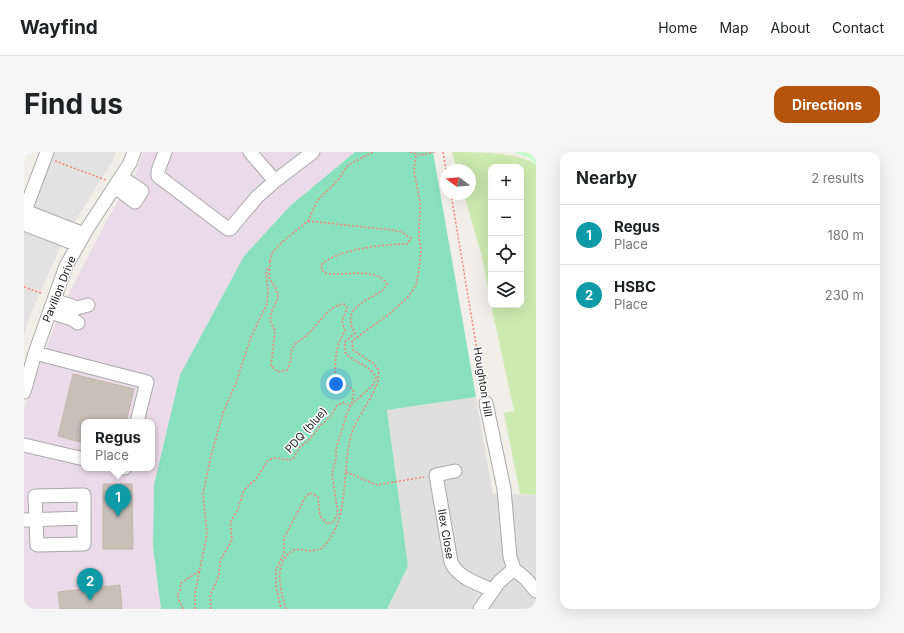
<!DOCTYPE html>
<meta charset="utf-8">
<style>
:root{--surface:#fff;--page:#f6f6f6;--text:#202124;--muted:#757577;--line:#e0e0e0;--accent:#b45309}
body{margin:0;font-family:Inter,sans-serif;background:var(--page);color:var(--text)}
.controls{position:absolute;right:12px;top:12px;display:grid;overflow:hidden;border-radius:8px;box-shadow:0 4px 16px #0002}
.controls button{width:36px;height:36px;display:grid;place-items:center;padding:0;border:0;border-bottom:1px solid var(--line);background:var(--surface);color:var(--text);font:20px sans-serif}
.compass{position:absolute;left:416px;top:12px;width:36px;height:36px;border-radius:50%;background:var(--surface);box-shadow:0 4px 16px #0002;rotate:286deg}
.you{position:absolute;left:312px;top:232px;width:14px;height:14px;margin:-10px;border:3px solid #fff;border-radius:50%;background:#1a73e8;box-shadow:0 0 0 6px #1a73e833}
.badge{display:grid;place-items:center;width:26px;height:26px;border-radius:50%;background:var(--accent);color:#fff;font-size:13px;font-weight:700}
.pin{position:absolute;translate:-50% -33px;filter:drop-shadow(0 1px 2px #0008)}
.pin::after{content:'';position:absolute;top:21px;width:14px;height:12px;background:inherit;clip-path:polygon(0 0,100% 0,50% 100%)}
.popup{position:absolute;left:57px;top:267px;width:74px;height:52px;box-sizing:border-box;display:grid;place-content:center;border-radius:8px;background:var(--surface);filter:drop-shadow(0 1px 3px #0005);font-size:13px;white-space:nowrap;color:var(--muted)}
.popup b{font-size:15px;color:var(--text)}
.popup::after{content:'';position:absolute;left:50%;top:100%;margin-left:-8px;border:8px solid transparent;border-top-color:var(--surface)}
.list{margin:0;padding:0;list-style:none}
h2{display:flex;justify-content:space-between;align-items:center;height:52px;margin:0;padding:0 16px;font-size:17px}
h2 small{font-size:13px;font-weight:400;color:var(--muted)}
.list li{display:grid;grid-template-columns:26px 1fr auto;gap:12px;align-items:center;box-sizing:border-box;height:60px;padding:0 16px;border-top:1px solid var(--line)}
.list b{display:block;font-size:15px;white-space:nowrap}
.list p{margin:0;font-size:13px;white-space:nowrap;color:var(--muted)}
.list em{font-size:13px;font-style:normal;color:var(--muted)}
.icon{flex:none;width:22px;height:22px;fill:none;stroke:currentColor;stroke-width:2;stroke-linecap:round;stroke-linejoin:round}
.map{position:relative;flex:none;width:512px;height:457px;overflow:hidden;border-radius:12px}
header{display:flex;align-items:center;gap:24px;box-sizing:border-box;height:56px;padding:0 20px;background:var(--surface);border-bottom:1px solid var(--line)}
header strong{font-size:19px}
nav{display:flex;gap:22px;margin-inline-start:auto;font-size:14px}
.intro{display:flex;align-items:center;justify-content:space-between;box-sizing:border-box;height:96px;padding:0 24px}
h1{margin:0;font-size:28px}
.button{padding:10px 18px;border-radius:12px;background:var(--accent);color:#fff;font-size:14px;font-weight:700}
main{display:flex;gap:24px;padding:0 24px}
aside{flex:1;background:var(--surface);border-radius:12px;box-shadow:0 4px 16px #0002}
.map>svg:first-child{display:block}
.residential{fill:#e0dfdf}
.industrial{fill:#ebdbe8;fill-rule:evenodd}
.grass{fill:#cdebb0}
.park{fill:#c8facc}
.pitch{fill:#88e0be}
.parking{fill:#e2e2e2}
.building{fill:#c7bfb8;stroke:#c4b6ab}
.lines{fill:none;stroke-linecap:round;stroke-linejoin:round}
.minor-casing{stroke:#a9a9a9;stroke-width:15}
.path{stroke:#fa8072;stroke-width:1.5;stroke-dasharray:2 2;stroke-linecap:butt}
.minor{stroke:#fff;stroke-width:13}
.labels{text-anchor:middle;stroke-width:3;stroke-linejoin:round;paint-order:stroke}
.street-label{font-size:11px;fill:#222;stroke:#fff}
</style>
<header>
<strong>Wayfind</strong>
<nav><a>Home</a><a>Map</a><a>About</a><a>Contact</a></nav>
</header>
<div class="intro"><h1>Find us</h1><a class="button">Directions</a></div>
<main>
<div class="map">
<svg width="512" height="457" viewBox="0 0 512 457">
<rect width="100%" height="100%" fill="#f2efe9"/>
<path class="residential" d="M452,245L469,342L512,343V457H363L384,414L363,258Z"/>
<path class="industrial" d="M119,0H331L266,54L129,395L137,457H0V256L36,159L85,64L112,21ZM60,270H128V316H60Z"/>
<path class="grass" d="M428,0C452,0 496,0 512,13V343L496,342L480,261L490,259L467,153H497V15H467V151L458,105L440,42H446V18H433Z"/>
<path class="park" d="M489,0H512V13L506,6Z"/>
<path class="pitch" d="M331,0H409L452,245L363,258L384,414L363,457H137L129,395L130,333L156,223L220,104L266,54Z"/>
<path class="parking" d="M13,0H92L89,8L50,71L8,56L17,1Z
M0,80L37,94L7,161L0,183Z"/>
<path class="building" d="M49,222L110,237L102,270H60V291L34,284Z
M79,332H108L109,397H79Z
M96,433L98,457H36L34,440Z"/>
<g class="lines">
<defs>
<path id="minor" d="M141,0L134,19V24L204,77H206L233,45L251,29
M226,0L251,29L289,0
M91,35L111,50L118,39L97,25
M1,59L60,82
M0,61L23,0
M0,72L54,93
M30,148L53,156L64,153
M26,160L48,167L54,171
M11,201L123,230L113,270
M0,240L11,201L42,114L63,77L106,11L110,0
M462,251L480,337L486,405L490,417
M0,293L60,307
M100,316H101
M431,319L412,323L427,410C434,426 453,431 468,438
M60,343V392L13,393L11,344Z
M0,368L60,366
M490,417L502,427L512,439
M456,457L475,430L490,417"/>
</defs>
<use href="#minor" class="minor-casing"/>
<path class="path" d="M386,0L396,3L411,0
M419,0L422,18
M31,9L82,28
M427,42L460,240
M284,69L368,78L377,80L387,86L383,92C362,92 313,97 297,113L298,118L301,121C317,125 352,114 363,132C360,146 312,150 331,181L321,190V200C329,211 346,212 352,226L348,234L328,252
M246,109L245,125L253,139L254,146L247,161L246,169L251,179L247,214L254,220L263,218C268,211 266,204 268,197C271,190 279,187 284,182C295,172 304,153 320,152L323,156L318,169L321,179L315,190L312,202L311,219L314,229L326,235L330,240L328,250L323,261L312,297V307L308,322L314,361L309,370L303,372L296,364L294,345L286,341L282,344L260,386V401L252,418V434L257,457
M246,109L248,101L257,91L284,69L293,49L314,28L324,13L349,0
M0,135L17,141
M322,320L353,333L400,325
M159,457L153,443L156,439L157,431L175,419
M171,457V441L183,382L179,342L186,308L200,258L212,231L227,185L243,152L244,139L242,121L244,114
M187,457L186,444L195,423L196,409L208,388L206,371L214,357L220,338L232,327L244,308L251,306L265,308L269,307L276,295L286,287L296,274L307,264L313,253L319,251L327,253
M262,457C256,437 248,408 272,397L287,399L297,397C327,369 317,320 327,284C332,263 359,236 354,217L349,211L329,198L328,189L364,163L385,144L392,133L395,118L397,97L395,85L396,51L390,18L392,3"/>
<use href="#minor" class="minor"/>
</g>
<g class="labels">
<g class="street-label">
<text transform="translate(35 137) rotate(-68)" y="4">Pavilion Drive</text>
<text transform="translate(459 230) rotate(81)" y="4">Houghton Hill</text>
<text transform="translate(282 278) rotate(-48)" y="4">PDQ (blue)</text>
<text transform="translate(422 382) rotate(80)" y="4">Ilex Close</text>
</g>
</g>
</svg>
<div class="controls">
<button>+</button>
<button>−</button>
<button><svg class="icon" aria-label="locate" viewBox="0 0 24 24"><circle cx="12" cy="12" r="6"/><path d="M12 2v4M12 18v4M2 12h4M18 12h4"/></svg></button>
<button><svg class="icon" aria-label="layers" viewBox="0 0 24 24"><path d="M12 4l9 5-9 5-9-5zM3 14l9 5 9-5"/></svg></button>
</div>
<svg class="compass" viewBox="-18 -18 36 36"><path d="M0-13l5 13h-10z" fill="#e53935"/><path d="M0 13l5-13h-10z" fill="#757577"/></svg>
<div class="you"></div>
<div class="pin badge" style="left:94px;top:365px;background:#0f9aa8">1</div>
<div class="popup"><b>Regus</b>Place</div>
<div class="pin badge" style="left:66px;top:449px;background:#0f9aa8">2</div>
</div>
<aside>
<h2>Nearby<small>2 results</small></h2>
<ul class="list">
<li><span class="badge" style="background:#0f9aa8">1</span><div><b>Regus</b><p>Place</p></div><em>180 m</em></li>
<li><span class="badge" style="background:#0f9aa8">2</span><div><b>HSBC</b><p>Place</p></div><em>230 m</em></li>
</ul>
</aside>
</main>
